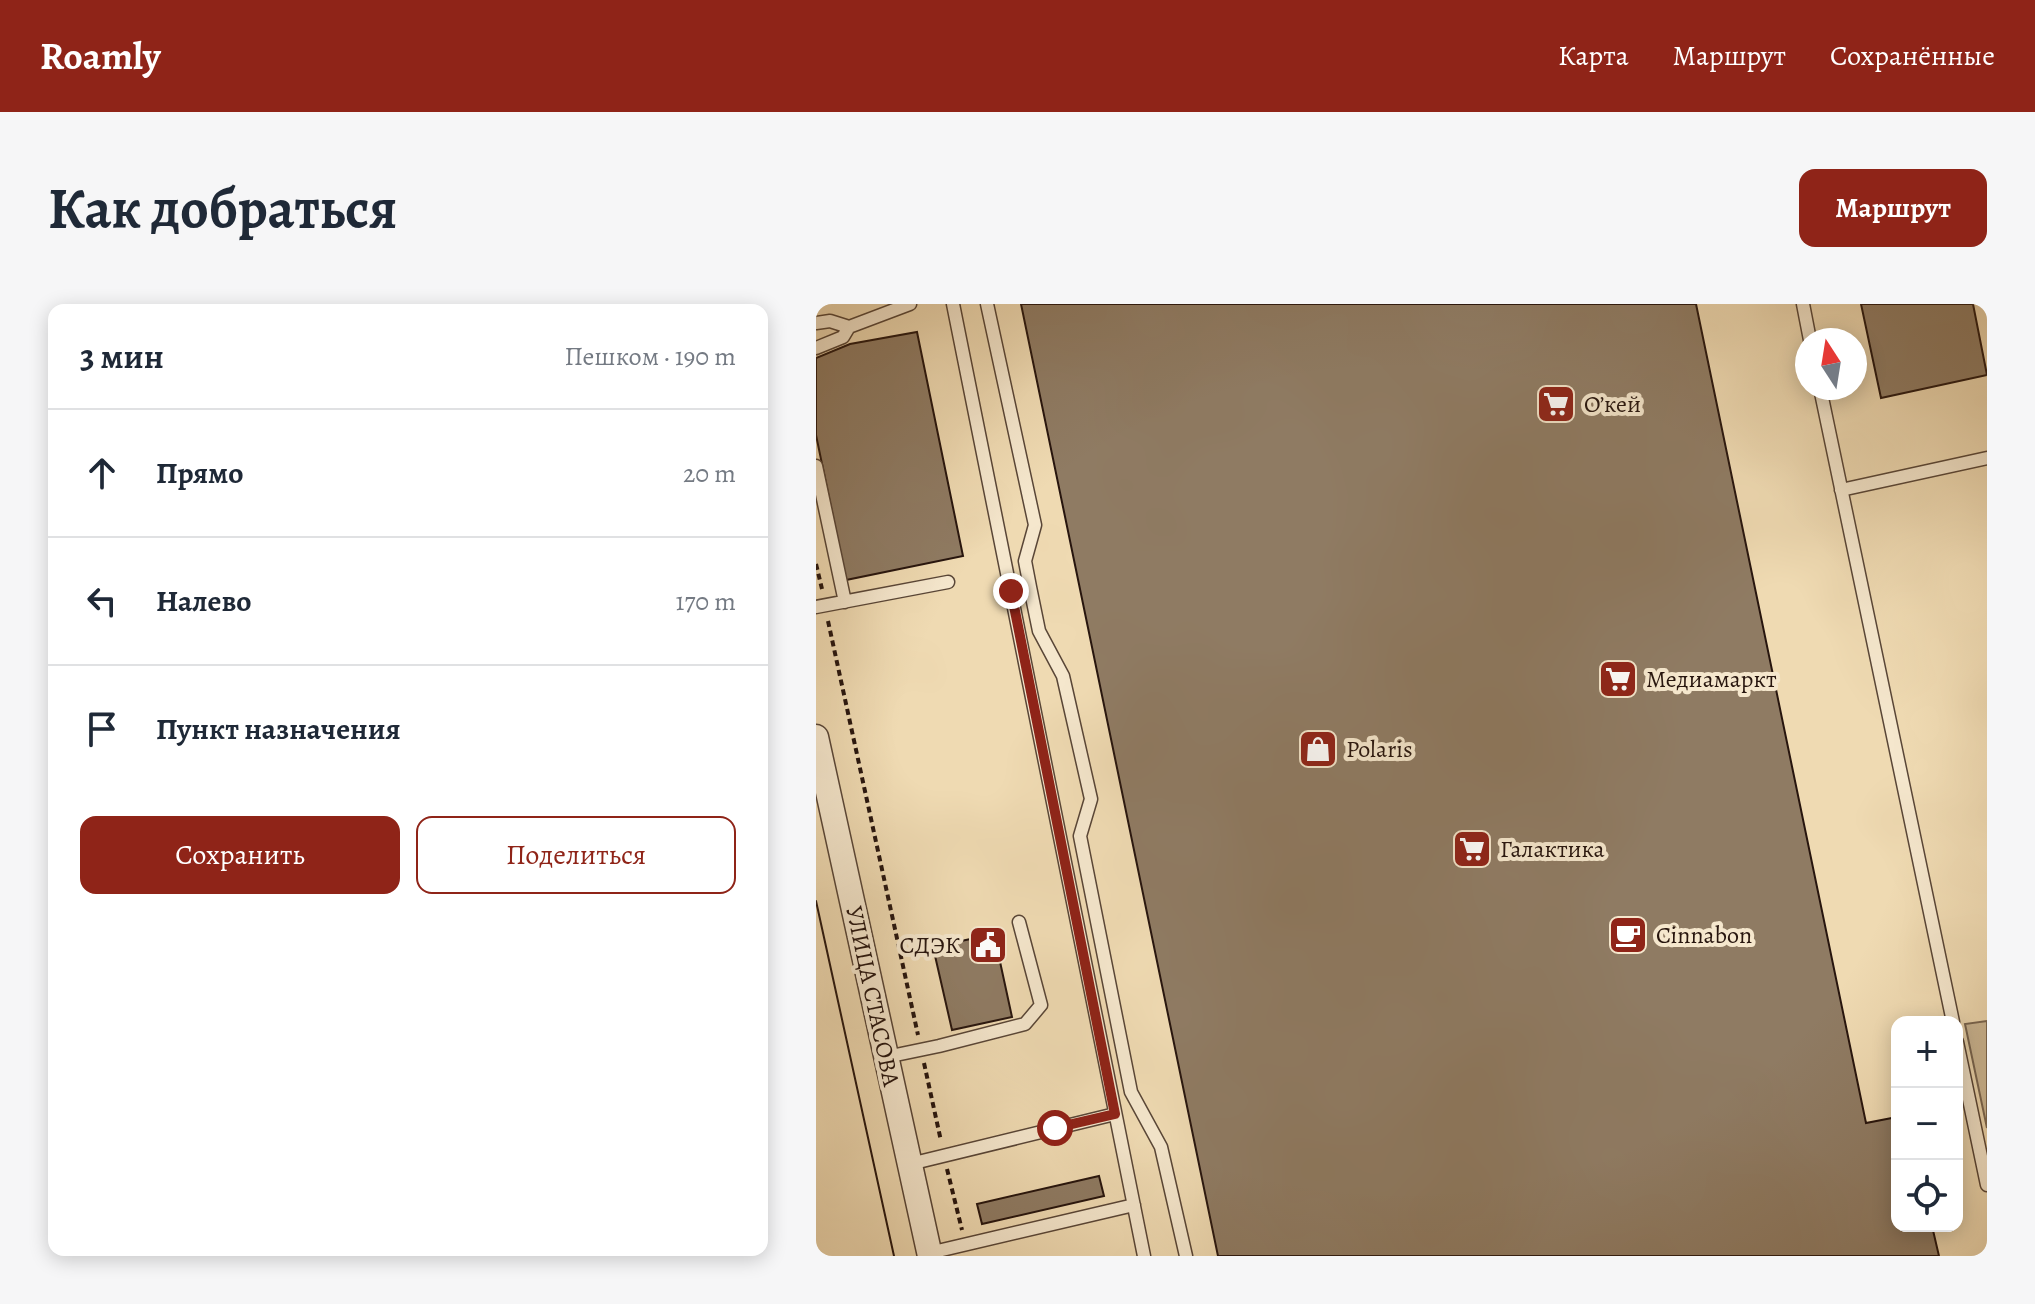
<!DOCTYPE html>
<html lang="ru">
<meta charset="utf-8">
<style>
:root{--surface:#fff;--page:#f6f6f7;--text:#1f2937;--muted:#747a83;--line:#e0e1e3;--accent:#8f2418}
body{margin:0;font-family:Alegreya,serif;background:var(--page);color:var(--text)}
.controls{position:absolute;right:24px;bottom:24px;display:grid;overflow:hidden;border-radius:16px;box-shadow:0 4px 20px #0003}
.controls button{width:72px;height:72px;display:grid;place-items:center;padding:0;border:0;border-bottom:2px solid var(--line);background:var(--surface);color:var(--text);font:40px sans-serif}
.compass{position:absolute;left:979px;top:24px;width:72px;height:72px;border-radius:50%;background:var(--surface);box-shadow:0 4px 20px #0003;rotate:348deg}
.stop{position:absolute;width:24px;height:24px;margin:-18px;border:6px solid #8f2418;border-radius:50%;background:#fff}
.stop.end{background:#8f2418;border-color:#fff;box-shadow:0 2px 8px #0008}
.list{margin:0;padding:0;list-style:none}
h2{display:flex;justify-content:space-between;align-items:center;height:104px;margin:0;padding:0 32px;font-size:34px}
h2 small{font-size:26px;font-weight:400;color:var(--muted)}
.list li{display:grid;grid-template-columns:52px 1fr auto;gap:24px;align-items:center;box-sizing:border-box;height:128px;padding:0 32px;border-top:2px solid var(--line)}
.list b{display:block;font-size:30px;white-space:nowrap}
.list em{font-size:26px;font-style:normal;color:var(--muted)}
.actions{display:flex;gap:16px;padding:24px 32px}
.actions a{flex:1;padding:18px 0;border:2px solid var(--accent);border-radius:16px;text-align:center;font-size:28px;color:var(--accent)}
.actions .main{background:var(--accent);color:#fff}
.icon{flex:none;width:44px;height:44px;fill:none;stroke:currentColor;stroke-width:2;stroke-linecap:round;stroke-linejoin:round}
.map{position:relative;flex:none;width:1171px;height:952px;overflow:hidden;border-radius:16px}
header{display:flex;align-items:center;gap:48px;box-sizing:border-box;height:112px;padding:0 40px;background:var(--accent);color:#fff}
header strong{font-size:38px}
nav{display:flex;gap:44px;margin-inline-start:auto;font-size:28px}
.intro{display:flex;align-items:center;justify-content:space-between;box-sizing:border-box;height:192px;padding:0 48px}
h1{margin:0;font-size:56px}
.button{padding:20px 36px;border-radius:16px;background:var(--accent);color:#fff;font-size:28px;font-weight:700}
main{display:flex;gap:48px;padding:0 48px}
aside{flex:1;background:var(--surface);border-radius:16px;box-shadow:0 4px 20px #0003}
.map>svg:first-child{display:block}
.green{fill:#cdb996;stroke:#7a6752;stroke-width:2}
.building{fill:#8f7b63;stroke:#27150e;stroke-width:2}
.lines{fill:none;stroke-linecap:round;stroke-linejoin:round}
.service-casing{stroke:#594637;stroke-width:15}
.minor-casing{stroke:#594637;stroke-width:27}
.path{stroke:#27150e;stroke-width:4;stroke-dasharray:6 4;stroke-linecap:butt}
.service{stroke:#f5e7cd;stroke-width:12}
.minor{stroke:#f5e7cd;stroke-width:24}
.tram{stroke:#27150e;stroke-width:2}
.route{stroke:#8f2418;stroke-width:10}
.labels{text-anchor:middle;stroke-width:8;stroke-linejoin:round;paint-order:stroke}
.poi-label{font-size:24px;fill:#27150e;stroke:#f5e7cd;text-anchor:start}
.street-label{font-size:24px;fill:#27150e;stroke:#f5e7cd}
</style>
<header>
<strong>Roamly</strong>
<nav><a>Карта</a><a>Маршрут</a><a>Сохранённые</a></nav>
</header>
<div class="intro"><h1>Как добраться</h1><a class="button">Маршрут</a></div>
<main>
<aside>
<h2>3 мин<small>Пешком · 190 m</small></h2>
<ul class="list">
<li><svg class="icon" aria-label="ahead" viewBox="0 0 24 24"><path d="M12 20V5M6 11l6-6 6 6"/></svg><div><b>Прямо</b></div><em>20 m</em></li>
<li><svg class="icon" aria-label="left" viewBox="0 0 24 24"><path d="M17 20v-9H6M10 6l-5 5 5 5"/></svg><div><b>Налево</b></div><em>170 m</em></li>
<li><svg class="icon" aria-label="arrive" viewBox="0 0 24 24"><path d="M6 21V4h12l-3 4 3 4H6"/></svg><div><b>Пункт назначения</b></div></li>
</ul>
<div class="actions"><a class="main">Сохранить</a><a>Поделиться</a></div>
</aside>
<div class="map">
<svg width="1171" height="952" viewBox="0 0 1171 952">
<rect width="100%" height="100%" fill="#efdab2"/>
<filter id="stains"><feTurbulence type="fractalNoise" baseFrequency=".0025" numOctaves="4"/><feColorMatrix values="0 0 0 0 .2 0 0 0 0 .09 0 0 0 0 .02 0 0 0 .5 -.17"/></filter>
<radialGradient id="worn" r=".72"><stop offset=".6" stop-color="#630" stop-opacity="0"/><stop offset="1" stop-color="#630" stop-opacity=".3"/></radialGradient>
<path class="green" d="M1171,717V824L1149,720Z"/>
<path class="building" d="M205,0H880L1050,819L1081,813V922H1116L1123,952H402Z
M1045,0H1157L1171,71L1065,94Z
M101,28L147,252L30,276L0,131V54L34,40Z
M178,630L196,713L136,726L117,643Z
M283,872L288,892L166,920L161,900Z"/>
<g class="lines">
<defs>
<path id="service" d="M137,0L328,952
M171,0L219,221L209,257L214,283L223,327L247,372L275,495L264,532L315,788L345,843L370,952
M987,0L994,36
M0,19L14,17L33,23L94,0
M0,44L27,33L33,23
M1004,84L1137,718
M0,162L29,298
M1025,186L1171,154
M0,303L132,278
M1141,738L1171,881
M70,753L123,742L209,720L225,701L203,618
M94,860L299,810
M113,949L318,901"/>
<path id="minor" d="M0,433L114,952"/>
</defs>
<use href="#service" class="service-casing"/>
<use href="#minor" class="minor-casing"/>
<path class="path" d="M0,260L6,285
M12,317L102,731
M108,759L125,837
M131,865L146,926"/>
<use href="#service" class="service"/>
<use href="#minor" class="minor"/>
<path class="tram" d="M0,597L78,952"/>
</g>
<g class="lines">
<path class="route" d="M195,287L299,810L239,824"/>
</g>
<defs>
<symbol id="supermarket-square" viewBox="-11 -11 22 22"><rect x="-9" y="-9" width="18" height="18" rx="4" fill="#8f2418" stroke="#f5e7cd"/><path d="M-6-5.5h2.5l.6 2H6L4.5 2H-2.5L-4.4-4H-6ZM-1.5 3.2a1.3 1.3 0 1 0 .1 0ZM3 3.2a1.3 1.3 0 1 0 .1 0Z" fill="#fff"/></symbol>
<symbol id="shop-square" viewBox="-11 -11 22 22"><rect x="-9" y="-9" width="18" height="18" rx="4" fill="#8f2418" stroke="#f5e7cd"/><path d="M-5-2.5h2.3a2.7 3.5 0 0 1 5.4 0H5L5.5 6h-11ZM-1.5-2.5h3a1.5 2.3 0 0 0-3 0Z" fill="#fff"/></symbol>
<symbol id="cafe-square" viewBox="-11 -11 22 22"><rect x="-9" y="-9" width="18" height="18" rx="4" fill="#8f2418" stroke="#f5e7cd"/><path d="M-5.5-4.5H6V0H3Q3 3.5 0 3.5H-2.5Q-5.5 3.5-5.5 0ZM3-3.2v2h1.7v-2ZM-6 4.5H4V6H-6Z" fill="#fff"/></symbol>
<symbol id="civic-square" viewBox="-11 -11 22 22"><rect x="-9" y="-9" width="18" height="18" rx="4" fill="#8f2418" stroke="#f5e7cd"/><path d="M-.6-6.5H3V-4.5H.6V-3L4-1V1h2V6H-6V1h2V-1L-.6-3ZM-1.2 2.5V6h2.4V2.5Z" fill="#fff"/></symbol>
</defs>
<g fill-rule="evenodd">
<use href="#supermarket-square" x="718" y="78" width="44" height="44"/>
<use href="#supermarket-square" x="780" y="353" width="44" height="44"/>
<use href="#shop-square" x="480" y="423" width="44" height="44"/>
<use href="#supermarket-square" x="634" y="523" width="44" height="44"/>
<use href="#cafe-square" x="790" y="609" width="44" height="44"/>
<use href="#civic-square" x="150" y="619" width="44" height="44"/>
</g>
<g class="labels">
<g class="poi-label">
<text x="768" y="108">О’кей</text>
<text x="830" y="383">Медиамаркт</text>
<text x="530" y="453">Polaris</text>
<text x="684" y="553">Галактика</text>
<text x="840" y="639">Cinnabon</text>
<text x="144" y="649" text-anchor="end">СДЭК</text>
</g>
<g class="street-label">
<text transform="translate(57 692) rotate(78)" y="8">УЛИЦА СТАСОВА</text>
</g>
</g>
<rect width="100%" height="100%" filter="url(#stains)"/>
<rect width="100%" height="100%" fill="url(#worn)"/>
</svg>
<div class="controls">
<button>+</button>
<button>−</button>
<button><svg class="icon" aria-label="locate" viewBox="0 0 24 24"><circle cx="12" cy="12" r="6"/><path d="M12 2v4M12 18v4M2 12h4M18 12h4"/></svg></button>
</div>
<svg class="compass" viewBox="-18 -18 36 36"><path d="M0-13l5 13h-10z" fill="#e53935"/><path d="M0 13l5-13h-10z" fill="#747a83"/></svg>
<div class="stop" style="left:239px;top:824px"></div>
<div class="stop end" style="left:195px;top:287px"></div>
</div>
</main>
